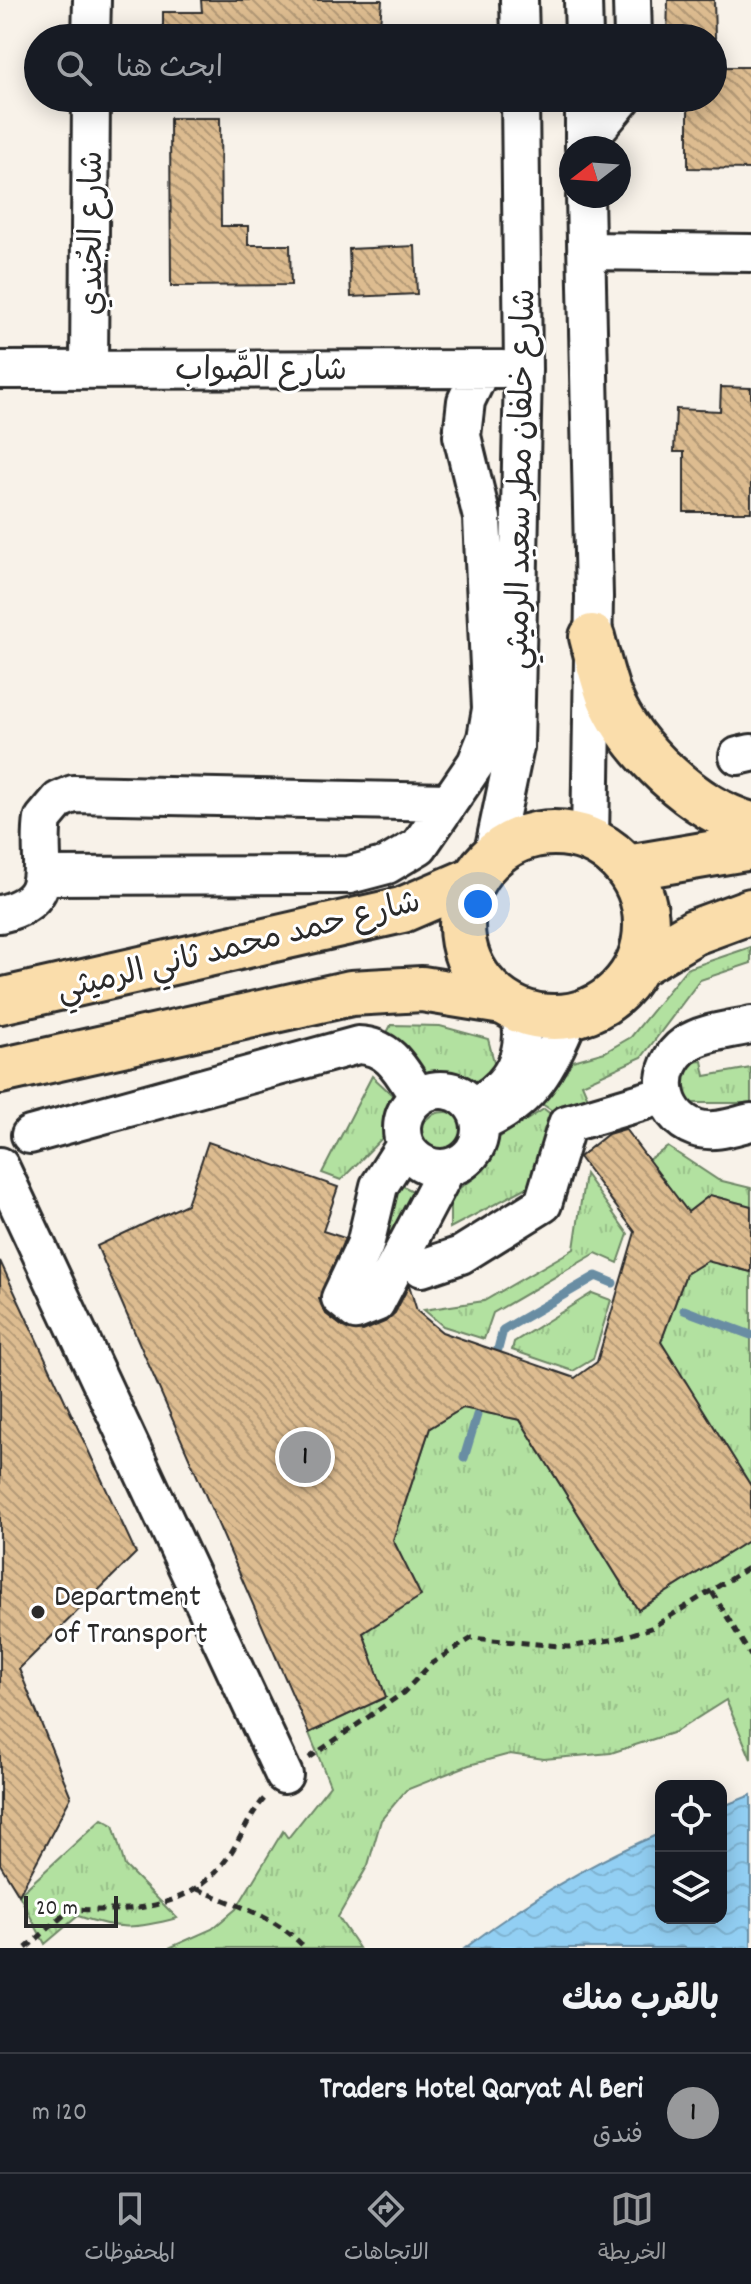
<!DOCTYPE html>
<html lang="ar">
<meta charset="utf-8">
<style>
:root{--surface:#171b24;--page:#242831;--text:#f1f3f6;--muted:#9ea1a6;--line:#363941;--accent:#98999b}
body{margin:0;font-family:Dekko,"Playpen Sans Arabic",sans-serif;background:var(--page);color:var(--text);direction:rtl}
.controls{position:absolute;right:24px;bottom:24px;display:grid;overflow:hidden;border-radius:16px;box-shadow:0 4px 20px #0003}
.controls button{width:72px;height:72px;display:grid;place-items:center;padding:0;border:0;border-bottom:2px solid var(--line);background:var(--surface);color:var(--text);font:40px sans-serif}
.compass{position:absolute;left:559px;top:136px;width:72px;height:72px;border-radius:50%;background:var(--surface);box-shadow:0 4px 20px #0003;rotate:253deg}
.scale{position:absolute;left:24px;bottom:20px;width:94px;box-sizing:border-box;padding-left:8px;border:4px solid #2b2b2b;border-top:0;font-size:22px;line-height:28px;white-space:nowrap;color:#2b2b2b;-webkit-text-stroke:6px #fff;paint-order:stroke}
.you{position:absolute;left:478px;top:904px;width:28px;height:28px;margin:-20px;border:6px solid #fff;border-radius:50%;background:#1a73e8;box-shadow:0 0 0 12px #1a73e833}
.badge{display:grid;place-items:center;width:52px;height:52px;border-radius:50%;background:var(--accent);color:#111;font-size:26px;font-weight:700}
.pin{position:absolute;translate:-50% -50%;border:4px solid #fff;box-shadow:0 2px 8px #0006}
.list{margin:0;padding:0;list-style:none}
h2{display:flex;justify-content:space-between;align-items:center;height:104px;margin:0;padding:0 32px;font-size:34px}
h2 small{font-size:26px;font-weight:400;color:var(--muted)}
.list li{display:grid;grid-template-columns:52px 1fr auto;gap:24px;align-items:center;box-sizing:border-box;height:120px;padding:0 32px;border-top:2px solid var(--line)}
.list b{display:block;font-size:30px;white-space:nowrap}
.list p{margin:0;font-size:26px;white-space:nowrap;color:var(--muted)}
.list em{font-size:26px;font-style:normal;color:var(--muted)}
.icon{flex:none;width:44px;height:44px;fill:none;stroke:currentColor;stroke-width:2;stroke-linecap:round;stroke-linejoin:round}
.map{position:relative;flex:none;width:751px;height:1948px;overflow:hidden;direction:ltr}
.search{position:absolute;background:var(--surface);box-shadow:0 4px 20px #0003;left:24px;right:24px;top:24px;height:88px;display:flex;align-items:center;gap:20px;box-sizing:border-box;padding:0 28px;border-radius:44px;color:var(--muted);font-size:30px}
.sheet{height:224px;background:var(--surface)}
nav{display:flex;justify-content:space-around;align-items:center;box-sizing:border-box;height:112px;border-top:2px solid var(--line);background:var(--surface);font-size:22px;color:var(--muted)}
nav a{display:grid;justify-items:center;gap:4px}
nav .on{color:var(--accent)}
.map>svg:first-child{display:block}
.grass{fill:url(#grass-tufts);stroke:#6e8666;stroke-width:2}
.water{fill:url(#water-waves);stroke:#698da3;stroke-width:2}
.lines{fill:none;stroke-linecap:round;stroke-linejoin:round}
.stream{stroke:#698da3;stroke-width:9}
.building{fill:url(#building-back-hatch);stroke:#2b2b2b;stroke-width:2}
.minor-casing{stroke:#2b2b2b;stroke-width:42}
.major-casing{stroke:#2b2b2b;stroke-width:50}
.path{stroke:#2b2b2b;stroke-width:5;stroke-dasharray:8 6;stroke-linecap:butt}
.minor{stroke:#fff;stroke-width:36}
.major{stroke:#faddab;stroke-width:44}
.poi-dot{fill:#2b2b2b;stroke:#fff;stroke-width:3}
.labels{text-anchor:middle;stroke-width:6;stroke-linejoin:round;paint-order:stroke}
.street-label{font-size:32px;fill:#2b2b2b;stroke:#fff}
.poi-label{font-size:32px;fill:#2b2b2b;stroke:#fff;text-anchor:start}
</style>
<div class="map">
<svg width="751" height="1948" viewBox="0 0 751 1948">
<defs>
<pattern id="grass-tufts" width="24" height="20" patternUnits="userSpaceOnUse" patternTransform="scale(2)"><rect width="24" height="20" fill="#b2e1a0"/><path d="M3 7l-1-3M5 7V3M7 7l1-3M15 17l-1-3M17 17v-4M19 17l1-3" fill="none" stroke="#99c18a"/></pattern>
<pattern id="water-waves" width="16" height="10" patternUnits="userSpaceOnUse" patternTransform="scale(2)"><rect width="16" height="10" fill="#92cff3"/><path d="M0 5q4-4 8 0t8 0" fill="none" stroke="#7eb2d0"/></pattern>
<pattern id="building-back-hatch" width="6" height="6" patternUnits="userSpaceOnUse" patternTransform="scale(2)"><rect width="6" height="6" fill="#ddbc90"/><path d="M-1 5l2 2M0 0l6 6M5-1l2 2" fill="none" stroke="#b39976"/></pattern>
</defs>
<rect width="100%" height="100%" fill="#f8f2e9"/>
<filter id="ink" filterUnits="userSpaceOnUse"><feTurbulence type="fractalNoise" baseFrequency=".0125" numOctaves="2"/><feDisplacementMap in="SourceGraphic" scale="16" xChannelSelector="R" yChannelSelector="G"/><feConvolveMatrix kernelMatrix="1 2 1 2 8 2 1 2 1" color-interpolation-filters="sRGB"/></filter>
<g filter="url(#ink)">
<path class="grass" d="M751,947V963L700,980L642,1057L582,1084L588,1098L565,1119L542,1104L569,1062L605,1052L631,1037L686,969Z
M391,1025L440,1026L488,1039L497,1073L468,1094L445,1087L425,1092L379,1048Z
M702,1061L705,1076L751,1068V1103H687L676,1085L684,1063Z
M372,1076L403,1105L394,1126L341,1180L322,1173Z
M544,1109L560,1121L535,1183L450,1228V1192C476,1182 487,1169 492,1142Z
M417 1140a28 28 0 1 1 56 0a28 28 0 1 1-56 0Z
M668,1147L718,1180L751,1188V1206L710,1195L688,1212L648,1160Z
M585,1174L628,1234L618,1263L596,1253L493,1313L484,1339L443,1326L424,1310L484,1301L574,1249Z
M403,1186L430,1200L408,1250L377,1242L391,1193Z
M707,1261L751,1272V1486L661,1342L686,1274Z
M592,1293L611,1300L593,1359L573,1371L512,1350L514,1342Z
M463,1408L520,1420L638,1610L751,1539V1759L726,1700L675,1732L611,1753L544,1759L510,1754L469,1765L406,1790L381,1820L368,1865L338,1917L359,1948H169L212,1929L236,1909L283,1831L288,1838L330,1785L309,1733L386,1697L363,1633L420,1596L393,1540L430,1428Z
M102,1819L113,1825L125,1866L177,1918C136,1929 118,1930 78,1916L45,1944L19,1895Z"/>
<path class="water" d="M751,1795V1948H465C526,1901 590,1863 661,1833V1918H721V1807Z"/>
<g class="lines">
<path class="stream" d="M684,1310L751,1335
M498,1349L503,1330L596,1276L613,1283
M464,1458L477,1415"/>
</g>
<path class="building" d="M201,0H382L379,38H163V12H202Z
M668,0H714L715,38H667Z
M713,67H751V169L688,168V98H713Z
M170,118H220L221,226H248V245H290L291,285L171,286Z
M415,246L417,294L351,297L349,249Z
M721,387L751,388V512H684V452H674L676,409L720,411Z
M625,1129L688,1212L710,1195L751,1206V1272L707,1261L686,1274L661,1342L751,1486V1539L638,1610L520,1420L463,1408L430,1428L393,1540L421,1596L363,1633L386,1697L309,1733L97,1246L187,1204L208,1142L338,1187L323,1231L345,1238L319,1299L326,1314L343,1327L363,1331L385,1322L395,1313L409,1285L417,1311L442,1332L575,1378L597,1362L635,1232L579,1157L608,1134Z
M0,1261L136,1553L19,1669L71,1797L19,1895L0,1864Z"/>
<g class="lines">
<defs>
<path id="minor" d="M519,0L520,38
M583,0L584,38
M632,0L633,38
M91,38L92,0
M584,98V148
M584,144L623,98
M585,196L594,597L590,840
M586,251L751,253
M89,367L91,98
M0,370L502,369
M738,756L751,753
M492,857L515,747L523,369L520,98
M42,876L349,875L387,865L419,846L476,763L486,738L491,709L482,518L462,436L466,401L481,370
M0,914C60,900 36,865 43,819L59,800L73,794L449,802
M751,1025C731,1030 703,1032 686,1044C654,1066 659,1115 696,1128C714,1134 734,1126 751,1122
M402 1129a39 39 0 1 1 78 0a39 39 0 1 1-78 0Z
M473,1106C513,1087 529,1052 519,1010
M481,1123C532,1101 550,1065 570,1016
M30,1135L358,1045C391,1046 402,1072 418,1097
M405,1145L379,1186L365,1245L340,1298L356,1311L376,1303L447,1168
M0,1166L284,1775
M422,1268L461,1255L543,1204L567,1124L665,1095"/>
<path id="major" d="M592,637C597,656 602,677 609,696C631,749 695,810 751,825
M462 925a92 92 0 1 1 184 0a92 92 0 1 1-184 0Z
M627,868L751,847
M638,965L694,932L751,911
M0,1001L402,910L474,879
M0,1071L351,993L422,989L503,1002"/>
</defs>
<use href="#minor" class="minor-casing"/>
<use href="#major" class="major-casing"/>
<path class="path" d="M712,1592L751,1656
M309,1758L403,1693L432,1663L472,1638L569,1647L616,1639L651,1628L751,1566
M197,1889C235,1905 276,1916 305,1948
M26,1948L71,1909C131,1912 189,1911 228,1857C241,1839 248,1817 264,1799"/>
<use href="#minor" class="minor"/>
<use href="#major" class="major"/>
</g>
</g>
<circle class="poi-dot" cx="38" cy="1612" r="8"/>
<g class="labels">
<g class="street-label">
<text transform="translate(90 233) rotate(-90)" y="11">شارع الجُندي</text>
<text x="261" y="379">شارع الصَّواب</text>
<text transform="translate(519 479) rotate(-89)" y="11">شارع خلفان مطر سعيد الرميثي</text>
<text transform="translate(238 944) rotate(-14)" y="11">شارع حمد محمد ثاني الرميثي</text>
</g>
<g class="poi-label">
<text x="54" y="1605">Department<tspan x="54" dy="37">of Transport</tspan></text>
</g>
</g>
</svg>
<div class="controls">
<button><svg class="icon" aria-label="locate" viewBox="0 0 24 24"><circle cx="12" cy="12" r="6"/><path d="M12 2v4M12 18v4M2 12h4M18 12h4"/></svg></button>
<button><svg class="icon" aria-label="layers" viewBox="0 0 24 24"><path d="M12 4l9 5-9 5-9-5zM3 14l9 5 9-5"/></svg></button>
</div>
<svg class="compass" viewBox="-18 -18 36 36"><path d="M0-13l5 13h-10z" fill="#e53935"/><path d="M0 13l5-13h-10z" fill="#9ea1a6"/></svg>
<div class="scale">20 m</div>
<div class="you"></div>
<div class="pin badge" style="left:305px;top:1457px">1</div>
<div class="search"><svg class="icon" aria-label="search" viewBox="0 0 24 24"><circle cx="10" cy="10" r="6"/><path d="M15 15l6 6"/></svg>ابحث هنا</div>
</div>
<section class="sheet">
<h2>بالقرب منك<small></small></h2>
<ul class="list">
<li><span class="badge">1</span><div><b>Traders Hotel Qaryat Al Beri</b><p>فندق</p></div><em>120 m</em></li>
</ul>
</section>
<nav>
<a class="on"><svg class="icon" aria-label="map" viewBox="0 0 24 24"><path d="M3 6l6-2 6 2 6-2v14l-6 2-6-2-6 2zM9 4v14M15 6v14"/></svg>الخريطة</a>
<a><svg class="icon" aria-label="directions" viewBox="0 0 24 24"><path d="M12 3l9 9-9 9-9-9zM9 14v-3h6M13 9l2 2-2 2"/></svg>الاتجاهات</a>
<a><svg class="icon" aria-label="saved" viewBox="0 0 24 24"><path d="M7 4h10v16l-5-4-5 4z"/></svg>المحفوظات</a>
</nav>
